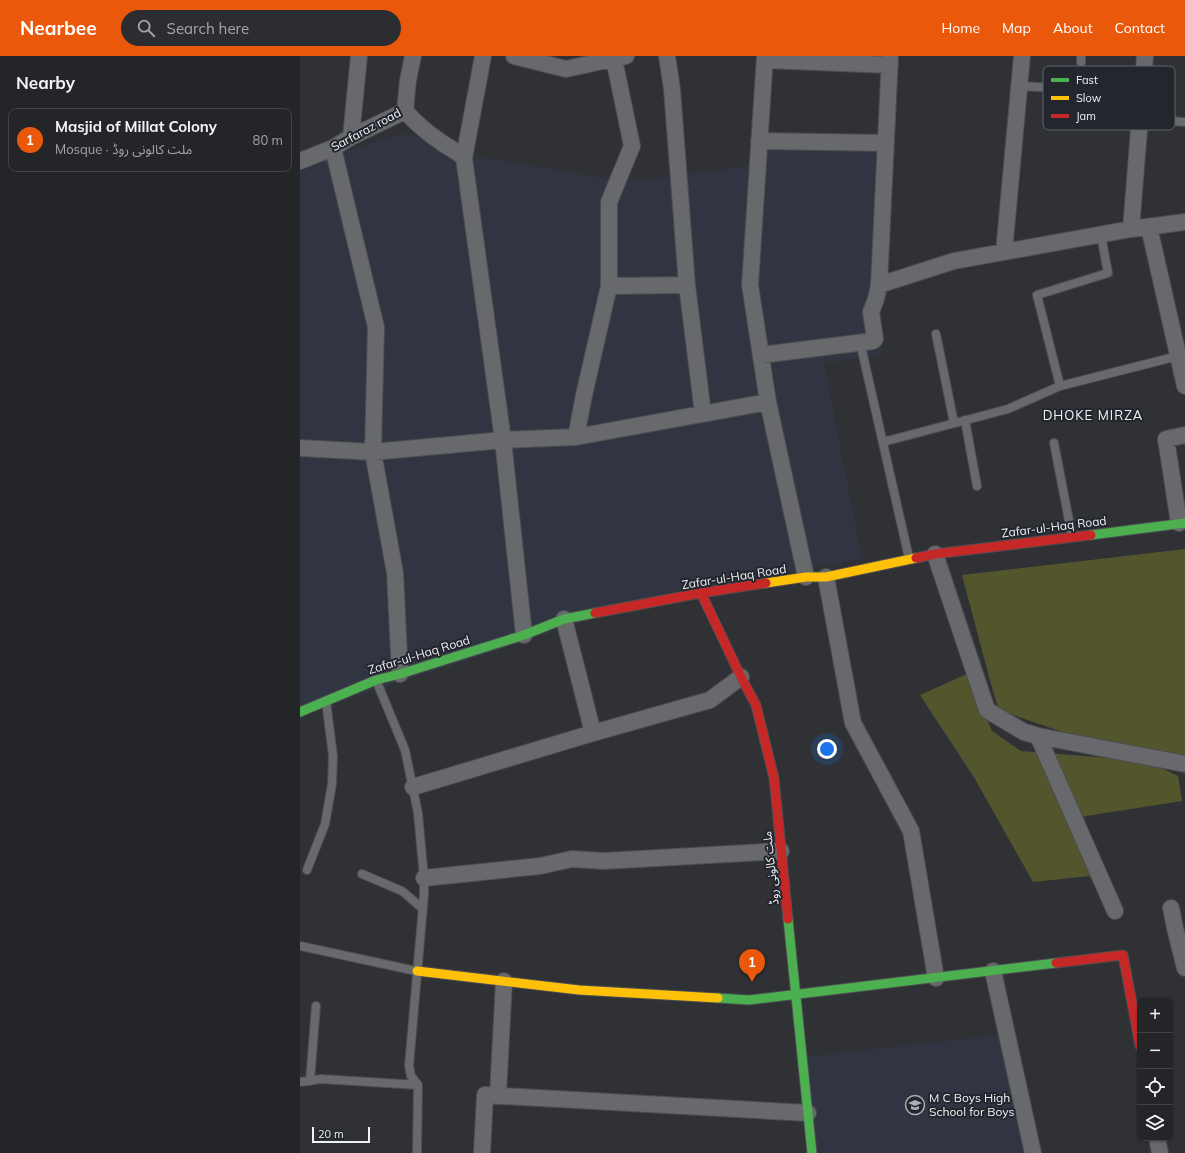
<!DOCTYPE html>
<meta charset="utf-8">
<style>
:root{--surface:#242528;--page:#2c2d30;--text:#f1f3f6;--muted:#a3a5a8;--line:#414245;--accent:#ea580c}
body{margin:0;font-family:Mulish,"Noto Sans Arabic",sans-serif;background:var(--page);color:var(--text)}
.controls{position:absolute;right:12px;bottom:12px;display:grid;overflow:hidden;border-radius:8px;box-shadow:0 1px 3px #0004}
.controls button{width:36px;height:36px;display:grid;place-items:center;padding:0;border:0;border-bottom:1px solid var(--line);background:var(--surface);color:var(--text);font:20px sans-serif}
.scale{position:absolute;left:12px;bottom:10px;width:58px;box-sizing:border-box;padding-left:4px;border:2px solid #eff1f6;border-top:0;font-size:11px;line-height:14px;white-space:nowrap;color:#eff1f6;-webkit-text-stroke:3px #24262e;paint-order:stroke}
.you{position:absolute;left:527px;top:693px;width:14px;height:14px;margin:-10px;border:3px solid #fff;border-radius:50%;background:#1a73e8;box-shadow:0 0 0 6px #1a73e833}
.badge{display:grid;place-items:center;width:26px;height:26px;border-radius:50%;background:var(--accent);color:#fff;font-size:13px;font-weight:700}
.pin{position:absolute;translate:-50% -33px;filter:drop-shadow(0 1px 2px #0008)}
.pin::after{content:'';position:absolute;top:21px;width:14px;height:12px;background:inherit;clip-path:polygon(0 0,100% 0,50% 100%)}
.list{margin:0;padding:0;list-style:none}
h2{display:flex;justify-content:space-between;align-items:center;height:52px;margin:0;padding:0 16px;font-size:17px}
h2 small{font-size:13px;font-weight:400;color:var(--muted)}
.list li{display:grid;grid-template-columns:26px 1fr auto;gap:12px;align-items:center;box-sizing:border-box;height:64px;margin:0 8px 8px;padding:0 8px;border:1px solid var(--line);border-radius:8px}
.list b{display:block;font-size:15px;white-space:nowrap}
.list p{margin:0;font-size:13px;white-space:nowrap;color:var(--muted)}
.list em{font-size:13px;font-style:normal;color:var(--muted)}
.icon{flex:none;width:22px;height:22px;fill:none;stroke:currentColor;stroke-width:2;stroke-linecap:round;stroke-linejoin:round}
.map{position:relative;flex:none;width:885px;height:1097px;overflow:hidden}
header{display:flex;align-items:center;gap:24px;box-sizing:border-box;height:56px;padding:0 20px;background:var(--accent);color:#fff}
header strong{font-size:19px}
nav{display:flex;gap:22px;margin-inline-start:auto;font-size:14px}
.search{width:280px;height:36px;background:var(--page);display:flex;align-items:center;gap:10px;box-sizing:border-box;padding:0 14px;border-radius:22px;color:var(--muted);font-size:15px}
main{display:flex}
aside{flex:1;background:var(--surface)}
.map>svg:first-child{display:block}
.built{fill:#313541}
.green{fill:#53562d}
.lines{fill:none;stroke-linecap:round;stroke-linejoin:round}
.lane-casing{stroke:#4c4d50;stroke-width:10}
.street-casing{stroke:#4c4d50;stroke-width:18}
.fast-casing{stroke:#4c4d50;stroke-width:11}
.slow-casing{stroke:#4c4d50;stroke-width:11}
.jam-casing{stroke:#4c4d50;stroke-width:11}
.lane{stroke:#68696c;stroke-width:8}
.street{stroke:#68696c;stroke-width:16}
.fast{stroke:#4caf50;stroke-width:9}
.slow{stroke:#ffc107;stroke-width:9}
.jam{stroke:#c62828;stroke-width:9}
.labels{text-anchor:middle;stroke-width:4;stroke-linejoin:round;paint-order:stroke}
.street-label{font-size:12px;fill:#eff1f6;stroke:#24262e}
.poi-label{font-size:12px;fill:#eff1f6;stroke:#24262e;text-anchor:start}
.neighbourhood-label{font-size:13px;letter-spacing:1px;fill:#eff1f6;stroke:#24262e}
.key{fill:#24262e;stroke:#61636a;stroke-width:1}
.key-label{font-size:11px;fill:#eff1f6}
</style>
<header>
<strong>Nearbee</strong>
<div class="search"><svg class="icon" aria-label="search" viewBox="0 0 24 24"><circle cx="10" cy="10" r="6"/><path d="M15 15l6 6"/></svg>Search here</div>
<nav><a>Home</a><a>Map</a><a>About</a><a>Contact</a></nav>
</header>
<main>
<aside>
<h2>Nearby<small></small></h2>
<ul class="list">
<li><span class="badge">1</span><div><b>Masjid of Millat Colony</b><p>Mosque · ملت کالونی روڈ</p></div><em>80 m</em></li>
</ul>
</aside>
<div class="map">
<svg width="885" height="1097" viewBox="0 0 885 1097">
<rect width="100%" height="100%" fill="#303135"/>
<path class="built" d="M104,77L175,100L326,126L448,110L470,89L579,88L582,299L524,307L562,503L377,535L0,659V109Z
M707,978L733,1097H512L503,1001Z"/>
<path class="green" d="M885,493V700L780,682L699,654L691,628L662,519Z
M667,618L692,675L721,695L847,705L878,720L882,745L786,760L771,765L790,820L733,826L675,723L620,639Z"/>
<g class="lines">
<defs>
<path id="lane" d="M781,6V0
M719,30L842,36
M840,63L885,66
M636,278L654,367
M560,286L609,502
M760,330L737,239L808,217L801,179
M665,364L677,430
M583,386L708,353L760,330L878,300
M754,387L772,480
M76,624L105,694L118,757L124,822V839L109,1010L111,1020L118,1029L117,1097
M7,814L25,768L32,728L33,700L26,645
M62,818L102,835L123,853
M0,890L116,915
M10,1025L16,950
M0,1026L21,1023L118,1029"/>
<path id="street" d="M214,0L266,13L326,0
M367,0L372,33L387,229L403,358
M465,0L450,229L468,346L506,521
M465,4L590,9
M105,55C116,67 127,77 141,86C149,92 157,95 164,102L203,384L224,579
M51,81L59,0
M459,85L586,87
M33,92L76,271L73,396L95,517L100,618
M164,102L183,0
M0,105L33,92L51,81L105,55L108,24L113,0
M849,171L885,330
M831,173L845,0
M704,196L722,0
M579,229L654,205L831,173L885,166
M309,230L387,229
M461,299L573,285L575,283L571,256L576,243L579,229L590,0
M276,381L284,339L309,230V146L332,90L314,3
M0,392L73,396L203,384L276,381L468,346
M879,467L866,383L885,379
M635,498L687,654L724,676L738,680L885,708
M526,521L553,667L611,775L636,922
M264,563L293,677
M738,680L815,855
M113,731L293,677L410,644L441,621
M124,822L240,810L272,803L304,805L481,795
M871,852L875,872L885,912
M693,915L733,1097
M198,1039L204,925
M857,1082L860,1097
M182,1097L185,1039L508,1057"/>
<path id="fast" d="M791,479L885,467
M0,656L76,624L100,618L224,579L264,563L295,557
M488,863L512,1097
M418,942L449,944L756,907"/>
<path id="slow" d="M466,527L506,521H526L616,502
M117,915L279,934L418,942"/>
<path id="jam" d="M616,502L635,498L791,479
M401,537L441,621L456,649L474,722L488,863
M295,557L401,537L466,527
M756,907L823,899L840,990"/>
</defs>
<use href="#lane" class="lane-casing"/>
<use href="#street" class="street-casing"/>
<use href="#fast" class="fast-casing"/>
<use href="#slow" class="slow-casing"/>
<use href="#jam" class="jam-casing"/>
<use href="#lane" class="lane"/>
<use href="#street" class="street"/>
<use href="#fast" class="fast"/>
<use href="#slow" class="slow"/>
<use href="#jam" class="jam"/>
</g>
<defs>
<symbol id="school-ring" viewBox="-11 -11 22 22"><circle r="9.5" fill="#24262e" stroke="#acaeb2" stroke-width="1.5"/><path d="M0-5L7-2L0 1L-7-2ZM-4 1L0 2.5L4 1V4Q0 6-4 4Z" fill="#acaeb2"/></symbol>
</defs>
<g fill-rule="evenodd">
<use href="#school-ring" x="604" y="1038" width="22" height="22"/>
</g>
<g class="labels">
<g class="street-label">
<text transform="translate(66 74) rotate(-28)" y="4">Sarfaraz road</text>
<text transform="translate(754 471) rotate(-7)" y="4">Zafar-ul-Haq Road</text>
<text transform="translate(434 521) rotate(-9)" y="4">Zafar-ul-Haq Road</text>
<text transform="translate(119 599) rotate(-17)" y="4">Zafar-ul-Haq Road</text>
<text transform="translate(471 812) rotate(-96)" y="4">ملت کالونی روڈ</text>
</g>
<g class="poi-label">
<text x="629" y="1046">M C Boys High<tspan x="629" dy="14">School for Boys</tspan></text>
</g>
<g class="neighbourhood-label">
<text x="793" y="364">DHOKE MIRZA</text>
</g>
</g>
<rect x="743" y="10" width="132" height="64" rx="6" class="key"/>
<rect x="751" y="22" width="18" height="4" fill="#4caf50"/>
<rect x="751" y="40" width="18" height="4" fill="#ffc107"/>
<rect x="751" y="58" width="18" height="4" fill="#c62828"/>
<g class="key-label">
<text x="776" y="28">Fast</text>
<text x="776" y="46">Slow</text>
<text x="776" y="64">Jam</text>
</g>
</svg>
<div class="controls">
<button>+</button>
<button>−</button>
<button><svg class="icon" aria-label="locate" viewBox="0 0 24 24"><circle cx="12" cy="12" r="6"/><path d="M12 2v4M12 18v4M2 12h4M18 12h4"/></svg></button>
<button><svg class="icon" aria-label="layers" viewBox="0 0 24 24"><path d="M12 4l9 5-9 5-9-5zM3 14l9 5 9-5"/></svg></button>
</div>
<div class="scale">20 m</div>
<div class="you"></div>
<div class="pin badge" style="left:452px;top:926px">1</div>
</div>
</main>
